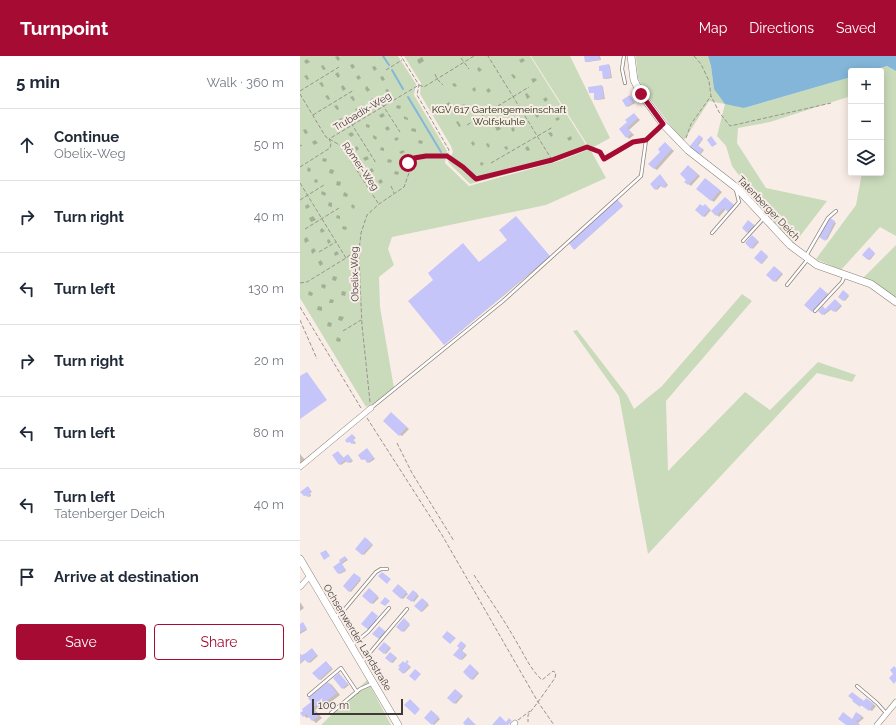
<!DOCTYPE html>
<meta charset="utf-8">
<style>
:root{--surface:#fff;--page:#f6f6f7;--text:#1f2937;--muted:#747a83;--line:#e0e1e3;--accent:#a60c33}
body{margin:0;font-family:Raleway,sans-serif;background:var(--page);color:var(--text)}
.controls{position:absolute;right:12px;top:12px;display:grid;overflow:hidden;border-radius:4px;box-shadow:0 2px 10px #0003}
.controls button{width:36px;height:36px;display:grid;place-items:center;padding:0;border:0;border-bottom:1px solid var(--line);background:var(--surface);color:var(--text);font:20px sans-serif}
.scale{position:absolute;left:12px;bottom:10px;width:91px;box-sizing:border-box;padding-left:4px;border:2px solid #3f3a38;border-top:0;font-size:11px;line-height:14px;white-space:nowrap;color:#3f3a38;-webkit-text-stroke:3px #f9eee7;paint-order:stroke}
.stop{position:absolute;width:12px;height:12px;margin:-9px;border:3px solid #a60c33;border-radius:50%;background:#fff}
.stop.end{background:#a60c33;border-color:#fff;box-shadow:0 1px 4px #0008}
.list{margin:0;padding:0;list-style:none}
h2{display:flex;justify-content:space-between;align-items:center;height:52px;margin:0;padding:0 16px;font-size:17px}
h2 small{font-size:13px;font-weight:400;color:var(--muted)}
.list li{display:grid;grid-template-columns:26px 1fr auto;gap:12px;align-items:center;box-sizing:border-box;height:72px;padding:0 16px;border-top:1px solid var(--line)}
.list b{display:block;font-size:15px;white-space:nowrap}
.list p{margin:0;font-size:13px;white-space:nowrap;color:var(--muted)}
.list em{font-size:13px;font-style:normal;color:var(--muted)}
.actions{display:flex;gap:8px;padding:12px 16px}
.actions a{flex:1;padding:9px 0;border:1px solid var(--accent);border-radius:4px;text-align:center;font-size:14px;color:var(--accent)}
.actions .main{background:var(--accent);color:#fff}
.icon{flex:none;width:22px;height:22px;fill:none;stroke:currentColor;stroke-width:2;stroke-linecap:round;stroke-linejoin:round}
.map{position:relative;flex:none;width:596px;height:669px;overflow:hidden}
header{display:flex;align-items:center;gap:24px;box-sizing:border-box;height:56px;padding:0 20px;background:var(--accent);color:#fff}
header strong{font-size:19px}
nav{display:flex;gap:22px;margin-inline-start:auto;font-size:14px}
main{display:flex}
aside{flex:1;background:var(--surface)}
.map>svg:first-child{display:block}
.green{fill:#cadbbb}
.water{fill:#83b6d8}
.shadow{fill:#0003}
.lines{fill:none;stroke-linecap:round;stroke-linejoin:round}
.stream{stroke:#83b6d8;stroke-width:2}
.building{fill:#c6c5f9}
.lane-casing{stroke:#8a807a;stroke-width:4}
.street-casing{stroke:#8a807a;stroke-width:6}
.secondary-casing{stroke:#8a807a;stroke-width:8}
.path{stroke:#9a928e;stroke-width:1;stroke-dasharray:4 2;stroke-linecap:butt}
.lane{stroke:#fff;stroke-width:2.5}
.street{stroke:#fff;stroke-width:5}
.secondary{stroke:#fff;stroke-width:7}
.route{stroke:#a60c33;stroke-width:5}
.labels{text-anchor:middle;stroke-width:4;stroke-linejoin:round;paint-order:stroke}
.park-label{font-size:10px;fill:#20300c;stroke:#f9eee7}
.street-label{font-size:10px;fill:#3f3a38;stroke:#f9eee7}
</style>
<header>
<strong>Turnpoint</strong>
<nav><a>Map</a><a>Directions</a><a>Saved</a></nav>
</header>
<main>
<aside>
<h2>5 min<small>Walk · 360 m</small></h2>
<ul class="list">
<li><svg class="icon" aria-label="ahead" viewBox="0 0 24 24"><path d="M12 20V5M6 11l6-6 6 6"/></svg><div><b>Continue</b><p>Obelix-Weg</p></div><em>50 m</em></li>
<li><svg class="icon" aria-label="right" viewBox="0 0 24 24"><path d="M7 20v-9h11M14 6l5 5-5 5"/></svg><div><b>Turn right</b></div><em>40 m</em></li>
<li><svg class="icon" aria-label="left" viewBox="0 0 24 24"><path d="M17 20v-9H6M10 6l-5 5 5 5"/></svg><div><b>Turn left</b></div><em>130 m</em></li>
<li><svg class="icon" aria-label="right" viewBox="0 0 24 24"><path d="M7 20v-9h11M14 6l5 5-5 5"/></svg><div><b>Turn right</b></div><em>20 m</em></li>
<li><svg class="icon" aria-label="left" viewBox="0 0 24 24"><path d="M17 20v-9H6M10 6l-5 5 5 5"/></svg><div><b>Turn left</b></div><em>80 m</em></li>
<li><svg class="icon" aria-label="left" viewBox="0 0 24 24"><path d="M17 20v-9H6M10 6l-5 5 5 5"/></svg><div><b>Turn left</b><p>Tatenberger Deich</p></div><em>40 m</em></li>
<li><svg class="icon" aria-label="arrive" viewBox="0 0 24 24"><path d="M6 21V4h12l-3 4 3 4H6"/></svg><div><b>Arrive at destination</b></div></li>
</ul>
<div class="actions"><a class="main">Save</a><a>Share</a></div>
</aside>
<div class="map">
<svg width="596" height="669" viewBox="0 0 596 669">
<rect width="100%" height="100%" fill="#f9eee7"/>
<path class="green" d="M0,0H98L116,28L114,39L147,95L145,107L169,130L259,105L290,93L231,0H270L310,82L290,93L306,122L246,149L92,181L88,193L94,209L79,221L80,251L94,332L75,347L66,351L0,242Z
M104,0H230L288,92L259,104L170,128L148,106L153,96L151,90L120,38L121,27Z
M336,0H408L411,10L414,33L444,52L551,21V40L470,66L438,72L437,87L466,132L527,145L494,188L478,172L441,128L437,125L441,122L432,110L426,90L417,80L425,48L409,45L383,86L345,36L338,22Z
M587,10L596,15V180L580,171L541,214L516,203L556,149L562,117H581V15H571Z
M596,189V243L563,222Z
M442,238L452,245L366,345L368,415L445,336L470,354L518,306L556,319L552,326L517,317L348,498L319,340L273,275L277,274L327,339L334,353L362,330Z
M67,624L91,669H17H21Z"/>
<path class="water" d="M408,0H596V15L587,10L571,15H551V21L444,52L425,48L414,33L411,10Z"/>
<path class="shadow" d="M38,0L40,3L38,5L35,1Z
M285,0H300L301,4L288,6H286Z
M122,1L124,5L119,8L117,4Z
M223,2L225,5L221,7L219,4Z
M7,3L10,6L6,8L4,5Z
M53,8L55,11L52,13L50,9Z
M23,9L26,13L23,14L21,10Z
M309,9L310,10L312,22L306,23L304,22L303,15L300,14Z
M75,10L77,13L74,15L72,11Z
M179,11L182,14L179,16L177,13Z
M38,16L40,20L38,22L35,18Z
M213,18L216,21L214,23L211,19Z
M7,19L9,23L7,24L4,20Z
M59,19L61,22L58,24L56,21Z
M83,20L85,24L82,25L80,21Z
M235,22L237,24L233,27L231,23Z
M22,26L24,30L22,31L19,27Z
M155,27L157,30L154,31L152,28Z
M43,29L46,33L43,35L41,31Z
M67,30L70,34L67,36L65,32Z
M302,30L303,31L305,43L297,44L295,43V37H290Z
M175,31L176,34L174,36L172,33Z
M189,32L191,35L188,37L186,34Z
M88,33L90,37L88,38L85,34Z
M227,37L230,41L227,43L225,38Z
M28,39L30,43L28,44L25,40Z
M53,40L55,44L53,45L50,41Z
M330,40L335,47L328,51L323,44Z
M246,41L248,44L245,46L243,43Z
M73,42L75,46L72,48L70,44Z
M149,46L151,49L148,51L146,48Z
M164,48L166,50L163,52L161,50Z
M37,49L39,53L37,54L34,50Z
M97,49L101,50L100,53L96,52Z
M58,52L60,56L57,57L55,53Z
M184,52L186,54L182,56L181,54Z
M205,52L206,54L202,56L200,54Z
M83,57L85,60L81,62L79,59Z
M237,57L239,60L237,62L234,58Z
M334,58L340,64L329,74L334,79L329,83L320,73L328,66Z
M104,60L108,62V64L104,63Z
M258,61L260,63L257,65L255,63Z
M42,62L45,66L42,67L39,63Z
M158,65L161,70L159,71L156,66Z
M179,67L180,69L177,71L175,68Z
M66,68L70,69L69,72L66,71Z
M198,69L201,73L197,75L195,71Z
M88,70L90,73L87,75L85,72Z
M213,71L215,74L213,76L211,73Z
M112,72L116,73V76L111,75Z
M6,73L8,77L5,78L3,74Z
M52,76L54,79L51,81L48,78Z
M251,76L253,79L251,81L248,77Z
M73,79L77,81L76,84L73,82Z
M271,80L272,83L269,85L267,82Z
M399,80L403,83L398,90L404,94L401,98L391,91Z
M97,81L99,83L96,85L94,83Z
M15,84L18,87L14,89L12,86Z
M119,84L123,85L122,88L118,87Z
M173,85L175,88L173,90L171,87Z
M188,87L190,90L188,92L186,88Z
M367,89L374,95L357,114L354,112L361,96Z
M57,90L59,93L56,95L54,92Z
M207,90L208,93L206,94L204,91Z
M228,90L230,94L227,95L225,92Z
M81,91L84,92V95L80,94Z
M103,94L105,96L101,98L99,96Z
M67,100L69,103L65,105L63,102Z
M23,102L27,103L26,106L22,105Z
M88,103L92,104L91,107L87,106Z
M182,106L184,108L181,110L180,107Z
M8,111L11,113L10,116L7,115Z
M72,112L74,115L71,117L69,114Z
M391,112L400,120L391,130L386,126Z
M30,113L34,114L33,118L29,117Z
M95,115L99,116L98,119L94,118Z
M361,120L368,129L365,132L362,129L357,134L356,133Z
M15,123L18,124L17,127L14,126Z
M81,123L83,126L80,128L78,125Z
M407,124L422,136L414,146L411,144Z
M37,125L41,126L40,130L36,129Z
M22,135L26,137L25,140L21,138Z
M44,136L48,138L47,141L43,140Z
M427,143L436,151L431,157L426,153L419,161L417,159L411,154L405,161L403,160L406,150L412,155Z
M317,144L323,150L275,193L269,186Z
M29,146L32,147V151L28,150Z
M8,148L10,151L6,153L5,150Z
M52,148L55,150L54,153L51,151Z
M37,159L40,160V163L36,162Z
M13,160L16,164L11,166L9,162Z
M216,161L250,201L145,288L109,245L180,207L208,184Z
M530,164L536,167L527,184L520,180Z
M450,166L455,170L449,177L443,172Z
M43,170L47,171L46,174L42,173Z
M22,172L25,175L21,177L20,174Z
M7,181L9,185L5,187L4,183Z
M454,181L459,186L453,193L452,192Z
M29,183L31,186L28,188L27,184Z
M14,192L16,195L12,198L11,194Z
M570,194L575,198L570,204L568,203Z
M37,195L39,198L35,200L34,197Z
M462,196L468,201L462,208L461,207Z
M21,204L23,208L20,210L18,206Z
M476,212L483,218L476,226L475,225Z
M33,220L37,221L36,225L32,224Z
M22,228L26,229L25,233L21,231Z
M520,232L530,240L515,256L512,255Z
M9,235L13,237L12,240L8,239Z
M42,235L46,236L45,240L41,239Z
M545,236L549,240L545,245L539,240Z
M30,243L34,244L33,247H29Z
M536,245L542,250L536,256L532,253L524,259L520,255L526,254Z
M18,250L22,251V255L17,254Z
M39,260L44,261L42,265L38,264Z
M28,266L32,267L31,271L27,270Z
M37,281L41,283L40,286L36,285Z
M93,359L109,373L102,380L100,379Z
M52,379L56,382L53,384L56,387L54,388L51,386H48Z
M68,394L75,403L69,407L65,403L63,404L62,403Z
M38,396L44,402L49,400L53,405L50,407L47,405L41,409L40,408Z
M0,398L6,405L0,408Z
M8,431L12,436L10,437L11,440L9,441L7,439L4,440Z
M67,483L73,489L64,499L56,493Z
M46,502L48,504L42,508L46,515L40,518L34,511Z
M56,519L61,524L51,536L49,535Z
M99,530L108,538L103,543L101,542Z
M71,534L79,542L73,548L64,540Z
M114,536L119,540L114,546L108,541Z
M123,544L129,549L122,556L121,555Z
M0,546L4,552L0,555Z
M105,564L110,569L104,576L103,575Z
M3,567L7,574L0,578V569Z
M79,571L86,576L81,583L74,578Z
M163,587L166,590L162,595L167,599L162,604L155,599L160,592Z
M86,588L91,592L86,598L84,597Z
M13,594L18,600L10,607L6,603L0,608V600Z
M92,598L97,602L93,607L91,606Z
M27,607L33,613L21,624L19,623Z
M107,608L111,611L105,617H103Z
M172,611L179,617L173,624L172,623Z
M39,618L49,629L44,633L43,632Z
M29,627L32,629L40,639L23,652L20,651L15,654L22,662L16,667L9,661L7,662L4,660L12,646Z
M157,635L163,640L156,648L149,642Z
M553,645H569L576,650L572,655Z
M133,656L140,663L134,669L126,662Z
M559,658L564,662L558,667L560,669H547Z"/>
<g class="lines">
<path class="stream" d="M83,0L89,9
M92,14L103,33
M108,41L141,96"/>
</g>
<path class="building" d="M284,0H299L300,4L285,6Z
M309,8L311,21L303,23L302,15H299V10Z
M302,29L304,42L294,44V37H289L288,31Z
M330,39L334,46L326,51L322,44Z
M334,57L338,62L327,72L332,77L326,82L319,73L327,66L325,64Z
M399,79L403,82L397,89L403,93L399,99L389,91Z
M411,80L417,88L412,91L407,84Z
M365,86L372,93L354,113L348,108L360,96L358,93Z
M388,109L398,119L388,129L384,126L386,124L380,118Z
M360,118L367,128L363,132L360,129L355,134L350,128Z
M405,122L420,134L411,145L396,133Z
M425,141L435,150L428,156L424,152L416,160L411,155Z
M317,143L323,150L274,194L268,186Z
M400,148L403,150L405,148L410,153L403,161L395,154Z
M216,160L250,200L144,289L108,245L133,224L128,217L163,187L179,206L207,184L199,174Z
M530,162L535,165L525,185L519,181Z
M448,164L454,169L447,177L442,172Z
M452,179L458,185L451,193L445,187Z
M569,191L575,197L568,204L562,199Z
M461,194L468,200L461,208L454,202Z
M474,210L482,217L474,226L466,219Z
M520,231L528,238L512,256L504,249Z
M543,234L549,239L543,245L538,241Z
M535,243L541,249L534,256L530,253L522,259L518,255L523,250L525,253Z
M7,316L27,344L0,363V320Z
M91,356L107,371L99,380L83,365Z
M52,378L55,381L53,383L55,386L52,388L49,386L47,387L45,384Z
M67,392L74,402L67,407L64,402L61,404L58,399Z
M38,395L43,402L48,398L52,404L48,407L45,404L39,409L32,399Z
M8,430L11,435L9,436L11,439L7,441L6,439L4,440L0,436Z
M65,481L72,488L62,499L55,493Z
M26,494L30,500L24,504L20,497Z
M45,500L47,503L41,507L46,514L38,518L33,511L40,506L39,504Z
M82,516L91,523L87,528L78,520Z
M54,517L61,522L49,536L43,530Z
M98,528L107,536L101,543L92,535Z
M69,532L78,540L71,548L62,540Z
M113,534L118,538L112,546L106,542Z
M85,541L90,545L85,550L80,547Z
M122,542L128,547L121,556L114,550Z
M72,555L78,560L76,563L77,564L69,574L61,568Z
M104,562L110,568L102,576L96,571Z
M3,566L7,573L0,576V568Z
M79,570L85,575L79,583L72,578Z
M147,575L156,582L150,588L142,581Z
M161,585L166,589L161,594L166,598L160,604L153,599L159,592L157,590Z
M84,586L90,591L84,598L78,593Z
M12,592L17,599L8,607L4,603L0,607V597L2,600Z
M90,596L96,601L91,607L85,602Z
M107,604L109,606L107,607L110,610L103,618L98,613L100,611L98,610L103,605L105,607Z
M26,605L32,612L19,624L12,617Z
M170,608L178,616L171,624L163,616Z
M594,610L596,612V625L594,628L589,622L593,618L590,614Z
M115,613L121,618L115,625L109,620Z
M39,617L48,628L42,633L33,622Z
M28,626L37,637L19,651L17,649L12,652L19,660L12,665L6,658L3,661L0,657L3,655L2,653L11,646L8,642Z
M155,633L162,639L154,648L147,642Z
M552,636L564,645L566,642L574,648L569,655L561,649L560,651L552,645L553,644L548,640Z
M110,643L120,653L115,659L104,649Z
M131,654L139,661L132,669L124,662Z
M543,656L552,663L556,656L562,660L559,665L558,663L556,665L559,668L558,669H546L538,663Z
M200,660L206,666L209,662L212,665L208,669H192Z
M168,661L176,669H165L163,667Z"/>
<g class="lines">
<defs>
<path id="lane" d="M324,0L322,13L325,27
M412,177L439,146L436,134
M443,185L464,162
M506,200L528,162L536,155
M487,229L508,203
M515,255L542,226L545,219
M71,352L203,245L341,120L346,84L363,69
M35,561L44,554L76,516L81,513H87
M52,589L68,576L89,552
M62,606L107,553
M557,630L577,647L586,657
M9,639L41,612L57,636
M31,657L60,633L71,628"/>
<path id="street" d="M0,411L71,352
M0,531L10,520
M213,669L215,667
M577,669L596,646"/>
<path id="secondary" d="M331,0L334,24L341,38L363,68L388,94L437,132L490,189L517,209L571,228L596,246
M0,503L98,669"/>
</defs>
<use href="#lane" class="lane-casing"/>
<use href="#street" class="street-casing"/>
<use href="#secondary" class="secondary-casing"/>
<path class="path" d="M394,0L401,8L409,25L411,40L419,56L430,70L531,47
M161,2L169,13
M86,14L102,4
M135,18L137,23L143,29
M0,35L39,11
M0,38L24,78L26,81L41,90L78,147
M82,48L100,76
M13,59L54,34
M51,67L76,107
M167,69L229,31
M386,82L391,68L411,40
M0,90L2,89
M148,101L163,111L176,123L252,104L188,0
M253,104L287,91L300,96L304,103L333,86L342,85
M191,107L253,71
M0,111L30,92L31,87L29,83L119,29L124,31L174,0
M0,127L46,202
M91,130L94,137
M0,144L24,129
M5,173L39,152
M19,196L36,186
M0,227L7,226L46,202L59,192
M0,251L61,352
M0,264L17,303
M43,275L61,264
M70,346L62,269L60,226L59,195L61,177L67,159L79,148L104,131L109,117L108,107C119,98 133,100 147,100L149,94L117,39L119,29L101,0
M67,362L142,479L238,646L254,669
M97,387L112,417L154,485
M174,519C188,541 203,562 216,585C224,598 230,613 242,624L253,615L256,617L255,622L238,646L228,659V666
M218,664L230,655"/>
<use href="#lane" class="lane"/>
<use href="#street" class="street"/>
<use href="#secondary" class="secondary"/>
</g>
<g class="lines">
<path class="route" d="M108,107L114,102L126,100H147L163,111L176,123L252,104L287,91L300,96L304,103L333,86L346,84L363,68L341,38"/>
</g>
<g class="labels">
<g class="park-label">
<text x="199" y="57">KGV 617 Gartengemeinschaft<tspan x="199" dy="12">Wolfskuhle</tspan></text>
</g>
<g class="street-label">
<text transform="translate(62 55) rotate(-31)" y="4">Trubadix-Weg</text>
<text transform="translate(61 110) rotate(55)" y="4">Römer-Weg</text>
<text transform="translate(469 152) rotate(46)" y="4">Tatenberger Deich</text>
<text transform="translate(54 218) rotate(-91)" y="4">Obelix-Weg</text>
<text transform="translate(58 581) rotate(59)" y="4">Ochsenwerder Landstraße</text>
</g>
</g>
</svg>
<div class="controls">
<button>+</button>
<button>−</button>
<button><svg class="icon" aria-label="layers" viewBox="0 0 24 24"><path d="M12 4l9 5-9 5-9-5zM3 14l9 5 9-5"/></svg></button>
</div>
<div class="scale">100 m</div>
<div class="stop" style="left:108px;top:107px"></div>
<div class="stop end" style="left:341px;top:38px"></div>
</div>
</main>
